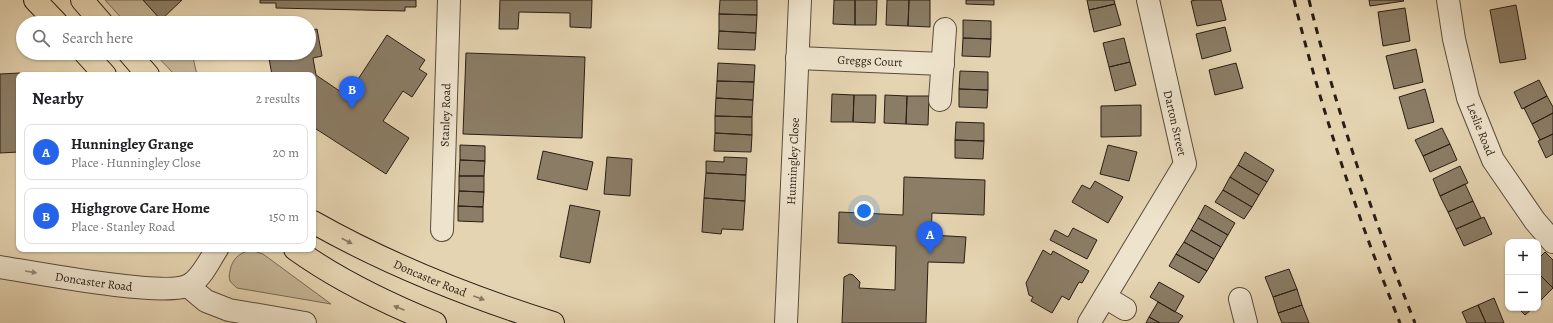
<!DOCTYPE html>
<meta charset="utf-8">
<style>
:root{--surface:#fff;--page:#f6f6f6;--text:#202124;--muted:#757577;--line:#e0e0e0;--accent:#2563eb}
body{margin:0;font-family:Alegreya,serif;background:var(--page);color:var(--text)}
.controls{position:absolute;right:12px;bottom:12px;display:grid;overflow:hidden;border-radius:8px;box-shadow:0 1px 3px #0004}
.controls button{width:36px;height:36px;display:grid;place-items:center;padding:0;border:0;border-bottom:1px solid var(--line);background:var(--surface);color:var(--text);font:20px sans-serif}
.you{position:absolute;left:864px;top:211px;width:14px;height:14px;margin:-10px;border:3px solid #fff;border-radius:50%;background:#1a73e8;box-shadow:0 0 0 6px #1a73e833}
.badge{display:grid;place-items:center;width:26px;height:26px;border-radius:50%;background:var(--accent);color:#fff;font-size:13px;font-weight:700}
.pin{position:absolute;translate:-50% -33px;filter:drop-shadow(0 1px 2px #0008)}
.pin::after{content:'';position:absolute;top:21px;width:14px;height:12px;background:inherit;clip-path:polygon(0 0,100% 0,50% 100%)}
.list{margin:0;padding:0;list-style:none}
h2{display:flex;justify-content:space-between;align-items:center;height:52px;margin:0;padding:0 16px;font-size:17px}
h2 small{font-size:13px;font-weight:400;color:var(--muted)}
.list li{display:grid;grid-template-columns:26px 1fr auto;gap:12px;align-items:center;box-sizing:border-box;height:56px;margin:0 8px 8px;padding:0 8px;border:1px solid var(--line);border-radius:8px}
.list b{display:block;font-size:15px;white-space:nowrap}
.list p{margin:0;font-size:13px;white-space:nowrap;color:var(--muted)}
.list em{font-size:13px;font-style:normal;color:var(--muted)}
.icon{flex:none;width:22px;height:22px;fill:none;stroke:currentColor;stroke-width:2;stroke-linecap:round;stroke-linejoin:round}
.map{position:relative;flex:none;width:1553px;height:323px;overflow:hidden}
.search{position:absolute;background:var(--surface);box-shadow:0 1px 3px #0004;left:16px;top:16px;width:300px;height:44px;display:flex;align-items:center;gap:10px;box-sizing:border-box;padding:0 14px;border-radius:22px;color:var(--muted);font-size:15px}
.panel{position:absolute;background:var(--surface);box-shadow:0 1px 3px #0004;left:16px;top:72px;width:300px;height:180px;border-radius:8px}
.map>svg:first-child{display:block}
.green{fill:#c5b596;stroke:#776a56}
.building{fill:#8b7d66;stroke:#291e15}
.lines{fill:none;stroke-linecap:round;stroke-linejoin:round}
.street-casing{stroke:#584c3c;stroke-width:24}
.highway-casing{stroke:#291e15;stroke-width:24}
.street{stroke:#eee3cc;stroke-width:22}
.highway{stroke:#e5d4b1;stroke-width:22}
.rail{stroke:#291e15;stroke-width:3;stroke-dasharray:7 7;stroke-linecap:butt}
.oneway{fill:#877963}
.oneway2{fill:#958a7a}
.labels{text-anchor:middle;stroke-width:4;stroke-linejoin:round;paint-order:stroke}
.street-label{font-size:12px;fill:#291e15;stroke:#eee3cc}
</style>
<div class="map">
<svg width="1553" height="323" viewBox="0 0 1553 323">
<rect width="100%" height="100%" fill="#e5d4b1"/>
<filter id="stains"><feTurbulence type="fractalNoise" baseFrequency=".005" numOctaves="4"/><feColorMatrix values="0 0 0 0 .2 0 0 0 0 .09 0 0 0 0 .02 0 0 0 .5 -.17"/></filter>
<radialGradient id="worn" r=".72"><stop offset=".6" stop-color="#630" stop-opacity="0"/><stop offset="1" stop-color="#630" stop-opacity=".3"/></radialGradient>
<path class="green" d="M105,0H143L164,23H126Z
M154,53H192L197,75H175Z
M251,250L263,254L331,304L237,288C235,286 231,283 230,281C229,278 229,274 230,271C232,259 239,253 251,250Z"/>
<path class="building" d="M143,0H182L161,20Z
M260,0H416V7H405V11L276,8V3H260Z
M500,0H592L591,28L570,27V13L519,12L518,29H499Z
M720,0H757V15L719,14Z
M834,0H855V25L833,24Z
M855,0H877L876,25H855Z
M887,0H909L908,26L886,25Z
M909,0H930V27L908,26Z
M966,0H994V5L966,4Z
M1087,0H1114L1115,4L1089,10Z
M1196,0H1221L1226,20L1197,26L1191,1Z
M1369,0H1403L1404,1L1370,6Z
M1115,4L1121,25L1094,32L1089,10Z
M1516,5L1526,59L1500,63L1490,10Z
M1405,8L1410,41L1383,46L1378,12Z
M719,14L757,15L756,33L719,31Z
M303,19L304,23H280Z
M963,20L991,21V39L963,38Z
M1225,27L1231,51L1202,59L1196,34Z
M317,29L322,56L313,58L316,75L347,96L387,35L425,60L419,69L427,74L412,97L403,91L383,121L409,138L386,174L313,127V75H272L268,53H309V31Z
M719,31L756,33L755,50L718,49Z
M963,38L991,39L990,57L962,56Z
M1124,38L1130,62L1109,67L1103,43Z
M1416,49L1423,82L1394,89L1386,56Z
M466,53L585,57L582,138L463,134Z
M1130,62L1136,85L1115,91L1109,67Z
M718,63L755,65L754,82L717,81Z
M1236,63L1243,88L1215,95L1209,70Z
M960,71L988,72V90L959,89Z
M20,73L21,75H19V152L0,153V74Z
M1539,80L1547,96L1522,109L1514,92Z
M717,81L754,82L753,100L716,98Z
M959,89L988,90L987,108L959,107Z
M1425,89L1434,122L1408,129L1399,97Z
M832,94L854,95L853,122H831Z
M854,95H876L875,123L853,122Z
M885,95L907,96L906,124L884,123Z
M907,96H929L928,125L906,124Z
M1547,96L1553,107V113L1532,124L1524,108Z
M716,98L753,100L752,117L715,116Z
M1141,105V136L1101,137V106Z
M1553,113V134L1540,140L1532,124Z
M715,116L752,117V135L715,133Z
M956,122L984,123V141L955,140Z
M1442,128L1450,144L1423,156L1415,140Z
M715,133L752,135L751,152L714,151Z
M1553,134V154L1546,158L1538,141Z
M955,140L984,141L983,159L955,158Z
M1450,144L1457,160L1430,172L1423,156Z
M460,145L485,146V161L460,160Z
M1108,145L1137,152L1129,181L1100,174Z
M543,151L593,162L587,190L537,179Z
M1245,152L1274,170L1267,182L1238,165Z
M607,157L632,159L630,196L604,194Z
M724,157L747,158L746,175L706,173V161L724,162Z
M460,160L485,161L484,176H459Z
M1238,165L1267,182L1259,195L1230,177Z
M1460,166L1468,183L1440,196L1433,179Z
M706,173L746,175L745,201L704,198Z
M459,176H484V192L459,191Z
M904,177L985,180L984,215L932,213L931,235L966,237L964,263L928,262L926,323H842L844,277L850,274L853,275L860,282L859,288L895,290L896,246L838,243L839,212L903,215Z
M1230,177L1259,195L1252,207L1223,190Z
M1095,181L1123,197L1108,223L1072,202L1082,185L1090,189Z
M1465,184L1473,201L1448,212L1440,196Z
M1223,190L1252,207L1244,219L1215,202Z
M459,191L484,192L483,207L458,206Z
M704,198L745,201L743,230L722,229L721,234L702,232Z
M1473,201L1481,218L1456,229L1448,212Z
M570,205L600,211L590,263L560,257Z
M1205,205L1235,223L1228,235L1198,218Z
M458,206L483,207V222L458,221Z
M1484,217L1492,234L1464,246L1456,229Z
M1198,218L1228,235L1221,247L1191,230Z
M1073,228L1097,240L1087,259L1050,240L1055,230L1068,237Z
M1191,230L1221,247L1214,259L1184,242Z
M1184,242L1214,259L1207,271L1176,254Z
M1043,250L1051,255L1053,251L1089,271L1082,283L1079,282L1069,300L1062,296L1052,313L1031,301L1033,297L1029,295L1026,283Z
M1545,252L1553,260V288L1538,273V259Z
M1176,254L1207,271L1199,283L1169,266Z
M1289,269L1297,289L1273,297L1265,277Z
M1538,273L1553,288L1539,302L1538,300Z
M1159,282L1184,296L1175,312L1150,297Z
M1297,289L1302,305L1278,313L1273,297Z
M1494,298L1504,323H1486L1478,305Z
M1158,302L1183,316L1178,323H1160L1149,317Z
M1302,305L1309,323H1282L1278,313Z
M1478,305L1486,323H1467L1462,312Z
M1518,308H1533L1525,315Z
M1149,317L1160,323H1146Z"/>
<g class="lines">
<defs>
<g id="street">
<path id="s1" d="M1448,0L1454,39L1468,98L1493,160L1535,221L1553,242"/>
<path id="s2" d="M797,58L943,64"/>
<path d="M940,100L945,29"/>
<path id="s3" d="M442,230L449,0"/>
<path id="s4" d="M0,267C32,272 166,298 189,285C201,279 209,261 217,249"/>
<path d="M188,286L206,301L229,310L305,323"/>
<path d="M1105,297L1125,309"/>
<path d="M1240,299L1246,323"/>
<path id="s5" d="M786,323L800,0"/>
<path d="M1089,323L1185,164L1148,0"/>
</g>
<g id="highway">
<path d="M35,0L57,23"/>
<path d="M82,0L102,23"/>
<path d="M85,53L105,75"/>
<path d="M129,53L148,75"/>
<path id="s6" d="M313,222C389,265 470,297 553,323"/>
<path d="M295,249C338,280 386,303 435,323"/>
</g>
</defs>
<use href="#street" class="street-casing"/>
<use href="#highway" class="highway-casing"/>
<use href="#street" class="street"/>
<use href="#highway" class="highway"/>
<path class="rail" d="M1294,0C1321,110 1358,218 1400,323
M1309,0C1336,110 1373,218 1415,323"/>
</g>
<defs><path id="oneway-solid" d="M-6-.8H1V-3.2L6.5 0L1 3.2V.8H-6Z"/></defs>
<g class="oneway">
<use href="#oneway-solid" transform="translate(347 241) rotate(28)"/>
<use href="#oneway-solid" transform="translate(479 298) rotate(20)"/>
<use href="#oneway-solid" transform="translate(399 308) rotate(-157)"/>
</g>
<use class="oneway2" href="#oneway-solid" transform="translate(31 272) rotate(9)"/>
<g class="labels">
<g class="street-label">
<text dy="4" stroke="none"><textPath href="#s2" startOffset="73">Greggs Court</textPath></text>
<text dy="4" stroke="none"><textPath href="#s3" startOffset="115">Stanley Road</textPath></text>
<text transform="translate(1175 123) rotate(77)" y="4">Darton Street</text>
<text dy="4" stroke="none"><textPath href="#s1" startOffset="134">Leslie Road</textPath></text>
<text dy="4" stroke="none"><textPath href="#s5" startOffset="162">Hunningley Close</textPath></text>
<text dy="4" stroke="none"><textPath href="#s6" startOffset="130">Doncaster Road</textPath></text>
<text dy="4" stroke="none"><textPath href="#s4" startOffset="95">Doncaster Road</textPath></text>
</g>
</g>
<rect width="100%" height="100%" filter="url(#stains)"/>
<rect width="100%" height="100%" fill="url(#worn)"/>
</svg>
<div class="controls">
<button>+</button>
<button>−</button>
</div>
<div class="you"></div>
<div class="pin badge" style="left:930px;top:254px">A</div>
<div class="pin badge" style="left:352px;top:109px">B</div>
<div class="search"><svg class="icon" aria-label="search" viewBox="0 0 24 24"><circle cx="10" cy="10" r="6"/><path d="M15 15l6 6"/></svg>Search here</div>
<section class="panel">
<h2>Nearby<small>2 results</small></h2>
<ul class="list">
<li><span class="badge">A</span><div><b>Hunningley Grange</b><p>Place · Hunningley Close</p></div><em>20 m</em></li>
<li><span class="badge">B</span><div><b>Highgrove Care Home</b><p>Place · Stanley Road</p></div><em>150 m</em></li>
</ul>
</section>
</div>
